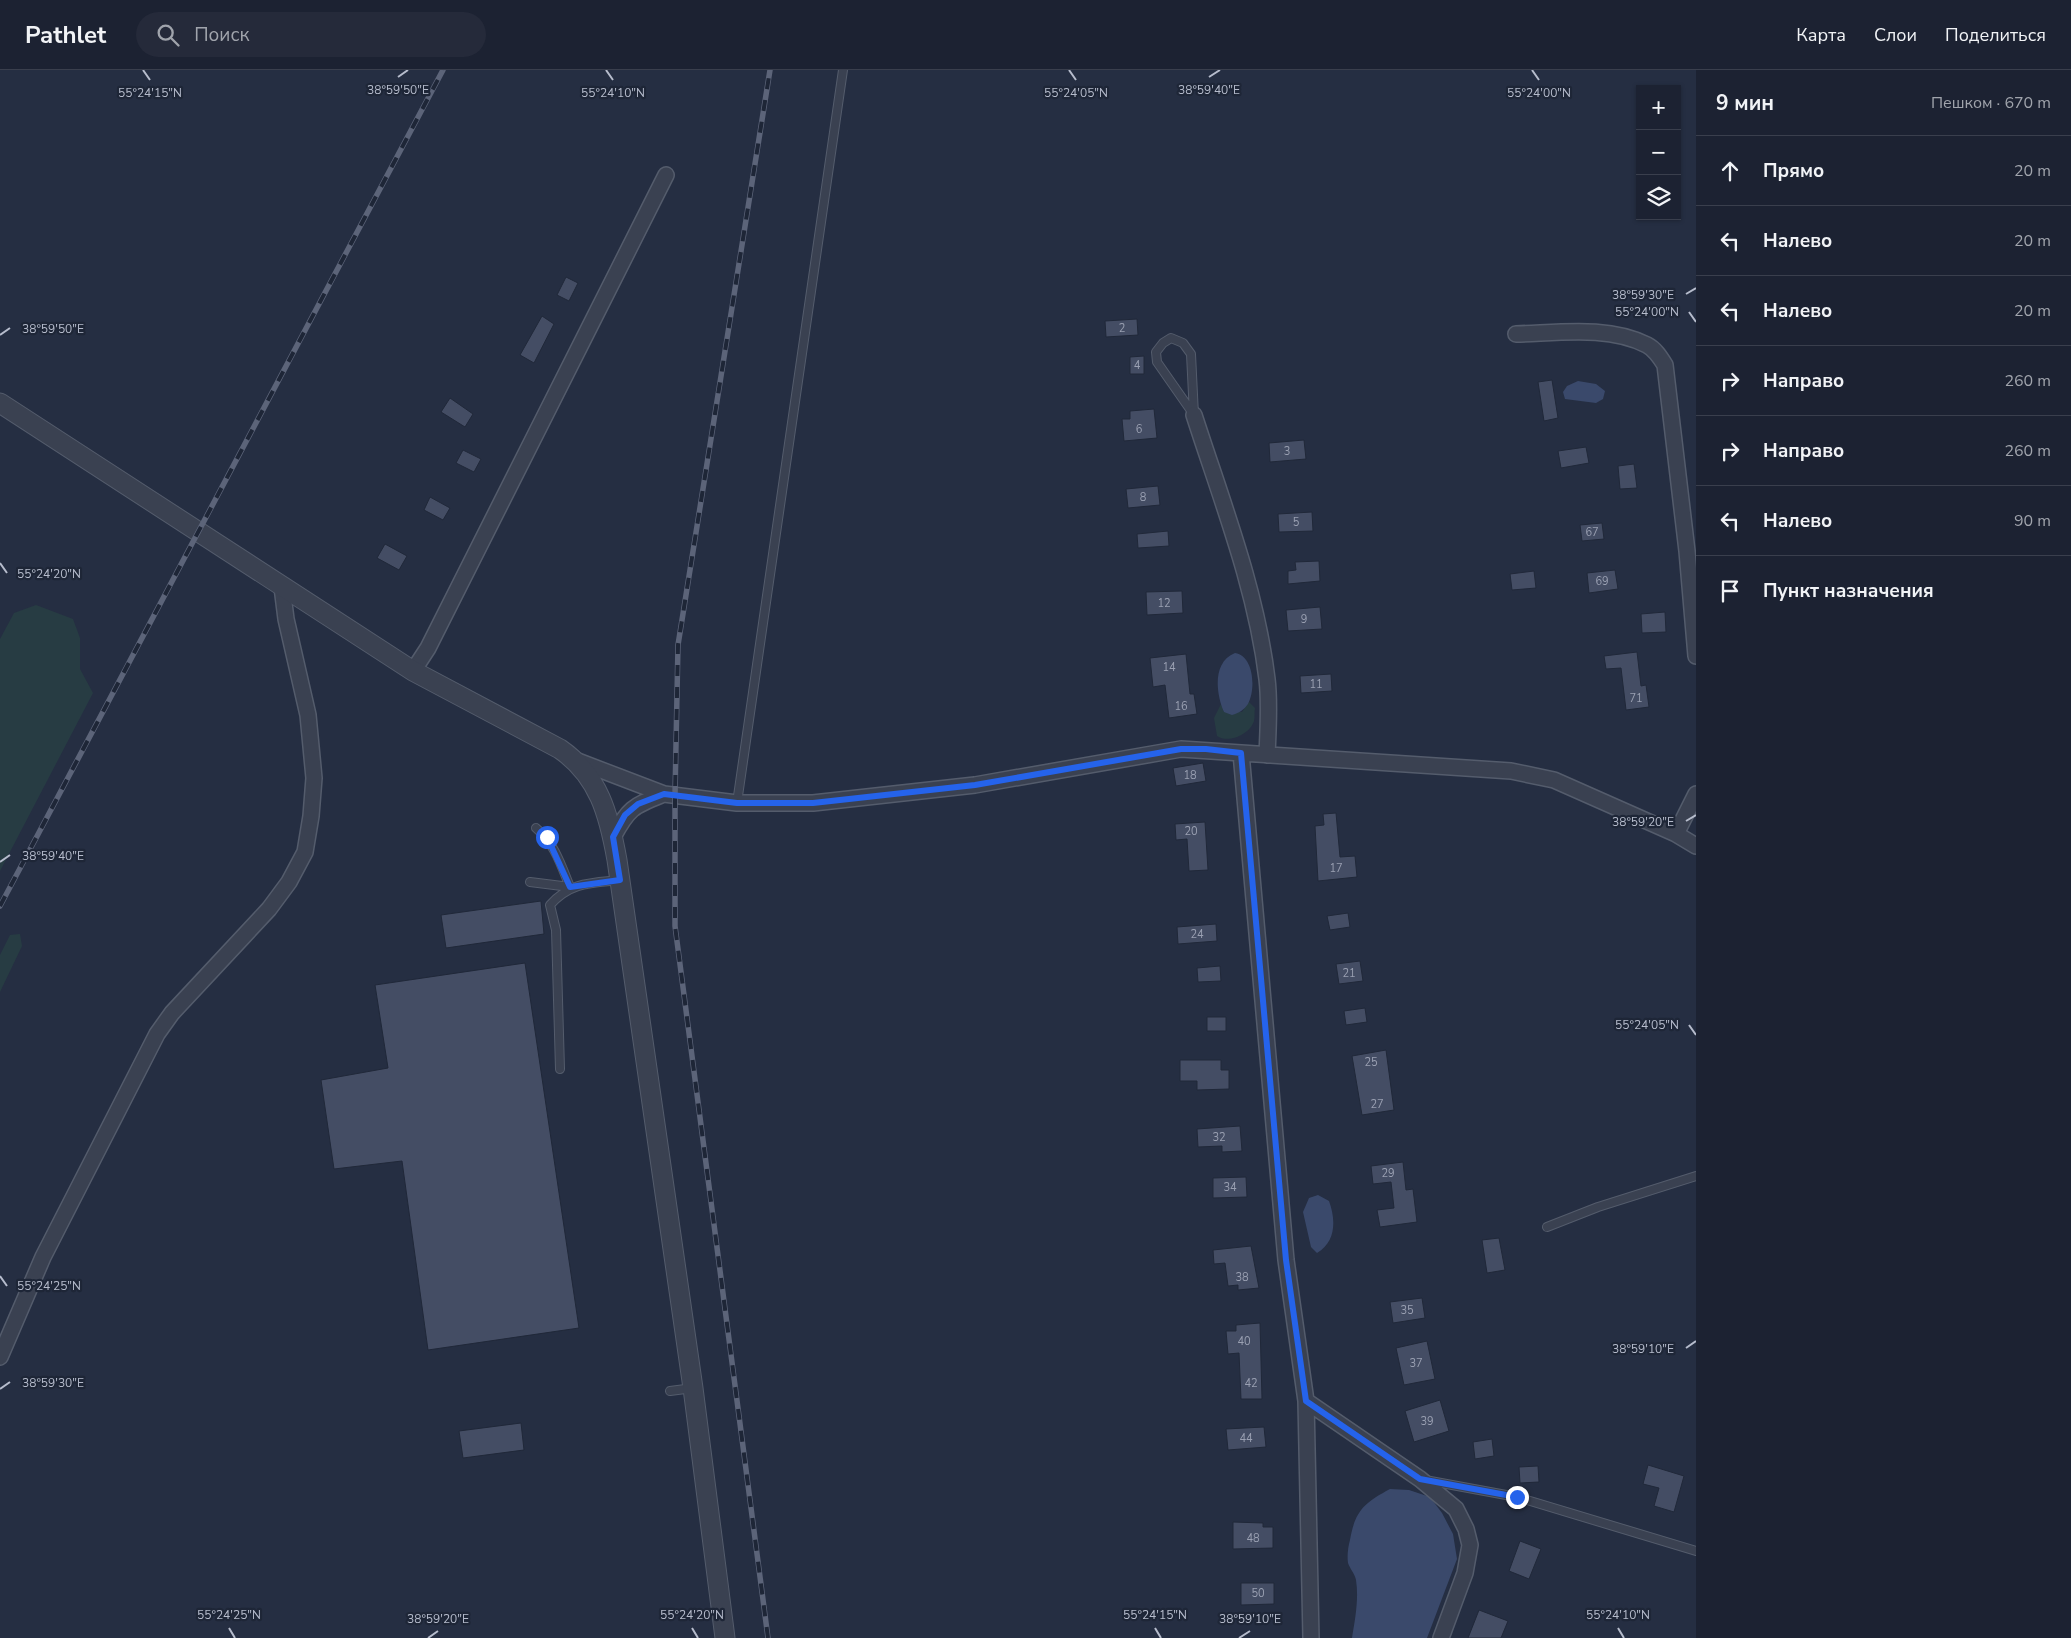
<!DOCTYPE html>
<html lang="ru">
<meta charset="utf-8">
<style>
:root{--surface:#1c2232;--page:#252a3a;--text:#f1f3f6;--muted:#a0a4ac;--line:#3a3f4d}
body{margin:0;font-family:"Nunito Sans",sans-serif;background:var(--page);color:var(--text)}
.controls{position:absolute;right:15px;top:15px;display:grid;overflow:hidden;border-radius:0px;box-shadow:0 1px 4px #0004}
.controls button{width:45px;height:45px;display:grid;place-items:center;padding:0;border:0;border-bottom:1px solid var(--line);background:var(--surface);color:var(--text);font:25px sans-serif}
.stop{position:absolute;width:15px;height:15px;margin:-11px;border:4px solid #2563eb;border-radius:50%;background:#fff}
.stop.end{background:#2563eb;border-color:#fff;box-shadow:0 1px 5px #0008}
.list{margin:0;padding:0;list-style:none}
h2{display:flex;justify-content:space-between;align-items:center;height:65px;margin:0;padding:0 20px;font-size:21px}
h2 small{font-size:16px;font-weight:400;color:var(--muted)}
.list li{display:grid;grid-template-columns:32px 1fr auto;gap:15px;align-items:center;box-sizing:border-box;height:70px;padding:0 20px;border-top:1px solid var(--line)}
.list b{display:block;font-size:19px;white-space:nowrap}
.list em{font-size:16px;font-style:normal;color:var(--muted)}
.icon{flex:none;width:28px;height:28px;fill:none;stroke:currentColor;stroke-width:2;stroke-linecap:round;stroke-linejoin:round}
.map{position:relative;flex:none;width:1696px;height:1568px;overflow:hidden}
header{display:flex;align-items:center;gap:30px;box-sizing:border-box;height:70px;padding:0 25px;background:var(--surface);border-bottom:1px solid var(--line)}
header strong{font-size:24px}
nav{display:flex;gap:28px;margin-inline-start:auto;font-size:18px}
.search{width:350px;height:45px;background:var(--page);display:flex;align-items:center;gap:12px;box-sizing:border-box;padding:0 18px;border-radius:28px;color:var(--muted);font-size:19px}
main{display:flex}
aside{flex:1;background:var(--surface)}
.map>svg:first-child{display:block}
.green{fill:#273c43}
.water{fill:#3a496b}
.building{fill:#444d64;stroke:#202839}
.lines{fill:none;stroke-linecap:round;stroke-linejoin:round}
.service-casing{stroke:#545c6c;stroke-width:10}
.minor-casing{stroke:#545c6c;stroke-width:18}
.tertiary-casing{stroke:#545c6c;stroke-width:21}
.service{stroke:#3a4151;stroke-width:8}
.minor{stroke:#3a4151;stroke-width:15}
.tertiary{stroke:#3a4151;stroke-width:19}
.rail-casing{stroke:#5c6479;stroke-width:5.5}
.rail{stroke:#1e2637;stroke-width:4;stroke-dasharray:11;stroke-linecap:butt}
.route{stroke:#2563eb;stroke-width:6}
.ticks{fill:none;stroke:#b6bccc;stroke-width:2}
.labels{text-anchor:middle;stroke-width:4.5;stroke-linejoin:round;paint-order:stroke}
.number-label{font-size:11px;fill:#9aa0b2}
.ticks-label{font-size:12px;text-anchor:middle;fill:#b6bccc;stroke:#1e2637;stroke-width:4.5;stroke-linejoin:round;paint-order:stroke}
</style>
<header>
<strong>Pathlet</strong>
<div class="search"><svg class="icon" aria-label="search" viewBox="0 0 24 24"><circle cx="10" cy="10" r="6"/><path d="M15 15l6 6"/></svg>Поиск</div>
<nav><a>Карта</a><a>Слои</a><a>Поделиться</a></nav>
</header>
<main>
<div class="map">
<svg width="1696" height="1568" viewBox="0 0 1696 1568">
<rect width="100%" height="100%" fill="#252e42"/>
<path class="green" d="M36,535L73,549L80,568V599L93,623L0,801V569L14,543Z
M1249,632L1255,638C1254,642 1255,647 1254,651C1250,664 1229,674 1217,666L1214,648L1221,634L1224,642H1242Z
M20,864L22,876L0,922V885L10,865Z"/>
<path class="water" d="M1578,311L1596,314L1605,321L1603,329L1596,333L1565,329L1563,322L1567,316Z
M1235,583C1254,586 1256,619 1248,634C1244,640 1239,643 1232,645L1224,642C1216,624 1212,592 1235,583Z
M1318,1125L1329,1131C1336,1150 1336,1172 1317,1183L1311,1177L1303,1142L1309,1128Z
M1390,1419L1409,1420L1430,1427L1442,1443L1453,1464L1457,1489L1427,1568H1352C1355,1550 1359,1529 1356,1510C1355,1504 1350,1499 1348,1493C1347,1486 1348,1477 1350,1470C1355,1441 1364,1433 1390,1419Z"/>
<path class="building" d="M566,207L578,213L569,231L557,225Z
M542,246L554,254L534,293L520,285Z
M1137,249L1138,265L1106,267L1105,251Z
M1144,286V304H1130V287Z
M1552,310L1558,348L1544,351L1538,312Z
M450,328L473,344L465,357L441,342Z
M1154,339L1157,368L1124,371L1122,349H1130V341Z
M1304,370L1306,389L1270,392L1269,373Z
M1586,377L1589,393L1561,398L1558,381Z
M463,380L481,389L474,402L456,393Z
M1634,394L1637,418L1620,419L1618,396Z
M1158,416L1160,435L1128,438L1126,419Z
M430,427L450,438L443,450L424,440Z
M1312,442L1313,461L1279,462L1278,444Z
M1602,453L1604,469L1582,471L1580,455Z
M1168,461L1169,476L1138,478L1137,464Z
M385,474L407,486L399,500L377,488Z
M1319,491L1320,511L1288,514V501L1296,500L1295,492Z
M1615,500L1618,519L1589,523L1587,503Z
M1534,501L1536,518L1512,520L1510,504Z
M1182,521L1183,543L1147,545L1146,522Z
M1320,537L1322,559L1288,561L1286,540Z
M1665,542L1666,562L1642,563L1641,544Z
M1637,582L1641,616L1646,615L1649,637L1626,640L1621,598L1606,599L1604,586Z
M1186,584L1190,624H1194L1197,644L1169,648L1165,615L1153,617L1150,588Z
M1331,604L1332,621L1301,623L1300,606Z
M1203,693L1206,711L1176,716L1173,698Z
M1336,743L1340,787L1355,786L1357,807L1318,811L1315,756L1324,755L1323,744Z
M1205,752L1208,800L1189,801L1187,769L1176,770L1175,754Z
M541,831L544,864L446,878L441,845Z
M1348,843L1350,857L1330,860L1327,846Z
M1216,854L1217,871L1178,874L1177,857Z
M1360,891L1363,911L1339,914L1336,894Z
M525,893L579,1258L428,1280L402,1091L334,1099L321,1010L388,998L375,915Z
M1220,896L1221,911L1198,912L1197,898Z
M1365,938L1367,952L1346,955L1344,941Z
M1207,947H1226V961H1207Z
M1386,980L1394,1040L1362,1045L1352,986Z
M1180,990H1221V1000H1229V1019L1197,1020V1011H1180Z
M1240,1056L1242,1081L1222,1082V1076L1198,1077L1197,1059Z
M1403,1092L1406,1120L1413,1119L1417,1152L1380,1157L1377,1140L1394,1138L1391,1112L1373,1114L1371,1096Z
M1246,1107L1247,1127L1213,1128V1108Z
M1499,1168L1505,1200L1487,1203L1482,1170Z
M1251,1176L1259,1218L1238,1220V1215L1228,1216L1225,1193L1214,1194L1213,1180Z
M1422,1228L1425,1248L1393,1253L1390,1232Z
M1260,1253L1262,1329H1241L1239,1283L1228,1284L1226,1261H1236V1255Z
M1427,1271L1435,1309L1404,1315L1396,1278Z
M1440,1330L1449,1361L1414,1372L1405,1341Z
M521,1353L524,1380L463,1388L459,1361Z
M1264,1357L1266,1377L1228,1380L1226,1359Z
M1492,1369L1494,1386L1475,1389L1473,1372Z
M1648,1395L1684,1406L1674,1442L1654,1436L1659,1418L1643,1414Z
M1538,1396L1539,1412L1520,1413L1519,1397Z
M1233,1452L1263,1453V1457H1273V1478L1233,1479Z
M1520,1471L1541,1479L1529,1509L1509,1501Z
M1241,1513H1274V1534L1241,1535Z
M1479,1540L1508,1551L1501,1568H1468Z"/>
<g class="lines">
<defs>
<path id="service" d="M1171,268L1183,273L1191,284L1194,345L1157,292L1156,282L1163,273Z
M737,733L843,0
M530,812L570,817C561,795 555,774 536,758
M560,999L556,860L550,835C570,812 591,813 620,810
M1547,1157L1598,1137L1696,1106
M670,1321L693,1318
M1425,1410L1517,1427L1696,1481"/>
<path id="minor" d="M1516,264C1557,263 1609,255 1647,275C1655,279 1660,287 1665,295L1687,481L1696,586
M1194,345C1222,432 1256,518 1267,609C1270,633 1268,660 1267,685
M413,601L428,578L666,105
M1241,683L1286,1190L1306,1331L1311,1568
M575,690L664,724L737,733H813L975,715L1181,679L1511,701L1554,710L1676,764L1696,776
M1676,764L1696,724
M613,767C629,737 634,736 664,724
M0,1287L43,1187L157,964L172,943L269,839L289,812L305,782L311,746L314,708L308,645L286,549L282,517
M1306,1331L1420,1409L1456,1439L1466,1459L1470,1475L1465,1503L1441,1568"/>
<path id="tertiary" d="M0,333L413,601L560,679C599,706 609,745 617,790L693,1318L725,1568"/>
</defs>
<use href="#service" class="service-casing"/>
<use href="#minor" class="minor-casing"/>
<use href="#tertiary" class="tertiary-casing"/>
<use href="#service" class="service"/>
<use href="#minor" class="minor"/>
<use href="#tertiary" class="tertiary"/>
<defs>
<path id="rail" d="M0,836L443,0
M768,1568L675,856V725L678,575L770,0"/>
</defs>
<use href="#rail" class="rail-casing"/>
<use href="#rail" class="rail"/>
</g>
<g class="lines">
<path class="route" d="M547,767L570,817L620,810L613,767L625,745L638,734L664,724L737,733H813L975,715L1181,679H1206L1241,683L1286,1190L1306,1331L1420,1409L1517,1427"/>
</g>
<path class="ticks" d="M143,0L150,10M606,0L613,10M1069,0L1076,10M1532,0L1539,10M398,7L408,0M1209,7L1220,0M1686,224L1696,218M1689,242L1696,252M0,265L10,258M0,493L7,503M1686,751L1696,745M0,792L10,785M1689,955L1696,965M0,1206L7,1216M1686,1278L1696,1271M0,1319L10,1312M229,1558L235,1568M692,1558L698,1568M1155,1558L1161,1568M1618,1558L1624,1568M428,1568L438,1561M1239,1568L1250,1561"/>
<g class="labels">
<g class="number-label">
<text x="1122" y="262">2</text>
<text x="1137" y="299">4</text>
<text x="1139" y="363">6</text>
<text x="1287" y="385">3</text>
<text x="1143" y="431">8</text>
<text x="1296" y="456">5</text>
<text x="1592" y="466">67</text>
<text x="1602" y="515">69</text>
<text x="1164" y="537">12</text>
<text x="1304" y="553">9</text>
<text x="1169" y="601">14</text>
<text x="1316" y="618">11</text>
<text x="1636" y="632">71</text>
<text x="1181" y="640">16</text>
<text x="1190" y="709">18</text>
<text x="1191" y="765">20</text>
<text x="1336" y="802">17</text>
<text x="1197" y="868">24</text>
<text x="1349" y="907">21</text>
<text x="1371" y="996">25</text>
<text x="1377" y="1038">27</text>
<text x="1219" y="1071">32</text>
<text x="1388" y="1107">29</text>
<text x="1230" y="1121">34</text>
<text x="1242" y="1211">38</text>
<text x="1407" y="1244">35</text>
<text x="1244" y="1275">40</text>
<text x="1416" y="1297">37</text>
<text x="1251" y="1317">42</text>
<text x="1427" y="1355">39</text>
<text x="1246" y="1372">44</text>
<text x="1253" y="1472">48</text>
<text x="1258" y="1527">50</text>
</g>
</g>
<g class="ticks-label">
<text x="398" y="24">38°59'50"E</text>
<text x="1209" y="24">38°59'40"E</text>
<text x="150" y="27">55°24'15"N</text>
<text x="613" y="27">55°24'10"N</text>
<text x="1076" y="27">55°24'05"N</text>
<text x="1539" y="27">55°24'00"N</text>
<text x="1643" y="229">38°59'30"E</text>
<text x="1647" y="246">55°24'00"N</text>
<text x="53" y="263">38°59'50"E</text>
<text x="49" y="508">55°24'20"N</text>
<text x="1643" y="756">38°59'20"E</text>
<text x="53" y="790">38°59'40"E</text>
<text x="1647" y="959">55°24'05"N</text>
<text x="49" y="1220">55°24'25"N</text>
<text x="1643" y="1283">38°59'10"E</text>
<text x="53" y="1317">38°59'30"E</text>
<text x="229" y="1549">55°24'25"N</text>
<text x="692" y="1549">55°24'20"N</text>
<text x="1155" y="1549">55°24'15"N</text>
<text x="1618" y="1549">55°24'10"N</text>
<text x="438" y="1553">38°59'20"E</text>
<text x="1250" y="1553">38°59'10"E</text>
</g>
</svg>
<div class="controls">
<button>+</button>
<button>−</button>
<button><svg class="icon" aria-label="layers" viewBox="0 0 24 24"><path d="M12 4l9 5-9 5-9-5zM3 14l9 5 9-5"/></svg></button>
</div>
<div class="stop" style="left:547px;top:767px"></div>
<div class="stop end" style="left:1517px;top:1427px"></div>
</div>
<aside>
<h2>9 мин<small>Пешком · 670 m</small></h2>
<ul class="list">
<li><svg class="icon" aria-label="ahead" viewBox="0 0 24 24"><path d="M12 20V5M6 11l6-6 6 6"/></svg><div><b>Прямо</b></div><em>20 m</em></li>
<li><svg class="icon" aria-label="left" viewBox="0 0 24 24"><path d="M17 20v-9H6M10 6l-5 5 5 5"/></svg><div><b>Налево</b></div><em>20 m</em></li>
<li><svg class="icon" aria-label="left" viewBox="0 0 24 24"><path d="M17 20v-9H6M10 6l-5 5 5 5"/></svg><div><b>Налево</b></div><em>20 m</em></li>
<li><svg class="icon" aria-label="right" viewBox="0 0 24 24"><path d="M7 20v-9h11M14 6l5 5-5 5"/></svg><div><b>Направо</b></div><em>260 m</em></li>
<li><svg class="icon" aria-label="right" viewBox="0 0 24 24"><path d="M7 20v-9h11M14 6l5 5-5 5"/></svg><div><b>Направо</b></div><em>260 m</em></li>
<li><svg class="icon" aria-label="left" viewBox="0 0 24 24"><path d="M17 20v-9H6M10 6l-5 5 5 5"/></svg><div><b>Налево</b></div><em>90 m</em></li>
<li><svg class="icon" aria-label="arrive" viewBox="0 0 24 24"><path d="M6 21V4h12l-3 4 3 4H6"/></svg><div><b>Пункт назначения</b></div></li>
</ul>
</aside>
</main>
